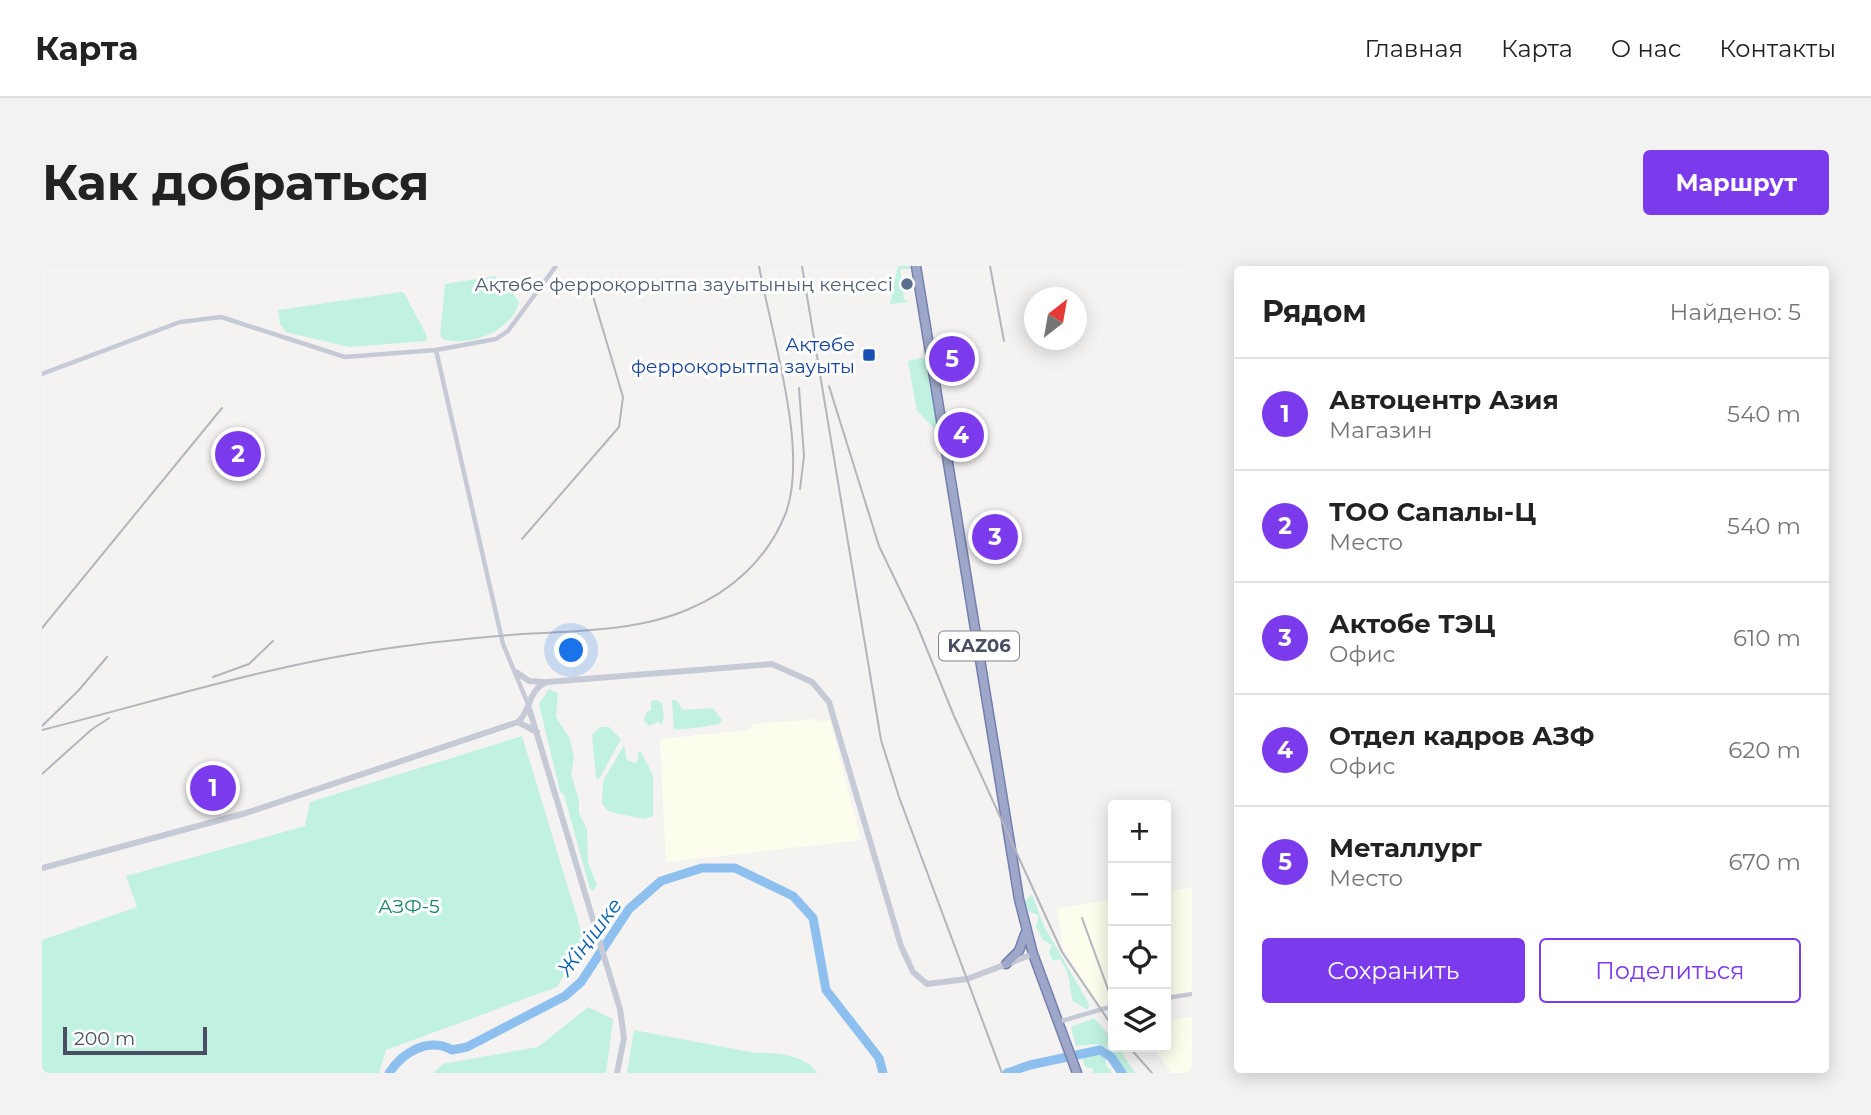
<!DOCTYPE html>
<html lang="ru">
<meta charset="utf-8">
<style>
:root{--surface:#fff;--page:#f2f2f2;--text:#222;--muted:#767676;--line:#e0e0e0;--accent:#7c3aed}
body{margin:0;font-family:Montserrat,sans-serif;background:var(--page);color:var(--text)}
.controls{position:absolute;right:21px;bottom:21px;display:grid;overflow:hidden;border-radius:7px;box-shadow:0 4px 18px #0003}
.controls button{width:63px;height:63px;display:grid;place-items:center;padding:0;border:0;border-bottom:2px solid var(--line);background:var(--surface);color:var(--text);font:35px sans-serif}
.compass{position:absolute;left:982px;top:21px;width:63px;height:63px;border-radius:50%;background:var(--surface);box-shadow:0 4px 18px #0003;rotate:31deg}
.scale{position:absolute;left:21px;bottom:18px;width:144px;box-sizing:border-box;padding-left:7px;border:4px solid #494f60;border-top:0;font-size:19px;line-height:24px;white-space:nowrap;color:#494f60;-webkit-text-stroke:5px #fff;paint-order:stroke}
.you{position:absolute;left:530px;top:385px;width:24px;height:24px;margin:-18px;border:5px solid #fff;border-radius:50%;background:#1a73e8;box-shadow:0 0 0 10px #1a73e833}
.badge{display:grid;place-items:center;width:46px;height:46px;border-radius:50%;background:var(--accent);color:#fff;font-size:23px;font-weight:700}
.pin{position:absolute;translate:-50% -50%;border:4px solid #fff;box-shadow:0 2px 7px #0006}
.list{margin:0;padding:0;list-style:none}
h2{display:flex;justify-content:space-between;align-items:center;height:91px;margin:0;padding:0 28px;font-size:30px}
h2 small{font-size:23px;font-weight:400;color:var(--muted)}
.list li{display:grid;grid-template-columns:46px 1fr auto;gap:21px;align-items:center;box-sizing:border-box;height:112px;padding:0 28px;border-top:2px solid var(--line)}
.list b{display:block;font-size:26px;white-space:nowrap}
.list p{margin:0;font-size:23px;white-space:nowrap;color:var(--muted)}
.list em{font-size:23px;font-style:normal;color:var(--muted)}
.actions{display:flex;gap:14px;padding:21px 28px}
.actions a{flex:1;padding:16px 0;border:2px solid var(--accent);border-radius:7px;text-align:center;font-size:24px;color:var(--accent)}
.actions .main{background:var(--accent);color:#fff}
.icon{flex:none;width:38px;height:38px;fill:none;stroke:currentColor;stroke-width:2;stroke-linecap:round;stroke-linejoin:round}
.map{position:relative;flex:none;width:1150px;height:807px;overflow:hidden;border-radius:7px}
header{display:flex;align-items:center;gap:42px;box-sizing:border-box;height:98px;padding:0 35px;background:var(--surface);border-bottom:2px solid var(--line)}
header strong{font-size:33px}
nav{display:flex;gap:38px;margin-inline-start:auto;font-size:24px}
.intro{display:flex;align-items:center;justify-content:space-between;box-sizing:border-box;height:168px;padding:0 42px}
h1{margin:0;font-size:49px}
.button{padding:18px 32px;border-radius:7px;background:var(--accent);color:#fff;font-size:24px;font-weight:700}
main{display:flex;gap:42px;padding:0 42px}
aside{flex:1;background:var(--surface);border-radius:7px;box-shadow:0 4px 18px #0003}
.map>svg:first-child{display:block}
.commercial{fill:#fdfdee}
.green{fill:#c1f1e1}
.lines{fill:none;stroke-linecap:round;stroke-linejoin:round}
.river{stroke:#8ec0ef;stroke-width:9}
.trunk-casing{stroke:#7480ad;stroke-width:11}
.minor{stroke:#c6cad7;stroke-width:4.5}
.tertiary{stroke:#c6cad7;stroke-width:6}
.trunk{stroke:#9ea7c9;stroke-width:8}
.rail{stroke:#b4b5bc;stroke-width:2}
.service-dot{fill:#5c6f8a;stroke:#fff;stroke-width:2.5}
.transit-dot{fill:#1a4fb4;stroke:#fff;stroke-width:2.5}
.labels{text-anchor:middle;stroke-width:6;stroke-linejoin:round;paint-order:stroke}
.shield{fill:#fff;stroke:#808490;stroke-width:2}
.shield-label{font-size:18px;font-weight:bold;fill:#494f60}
.service-label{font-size:19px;fill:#4e5e75;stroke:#fff;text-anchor:end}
.transit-label{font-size:19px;fill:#164399;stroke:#fff;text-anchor:end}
.park-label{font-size:19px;fill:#16866c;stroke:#fff}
.water-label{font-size:21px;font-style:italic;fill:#0961b3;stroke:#fff}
</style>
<header>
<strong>Карта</strong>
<nav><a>Главная</a><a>Карта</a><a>О нас</a><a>Контакты</a></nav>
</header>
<div class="intro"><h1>Как добраться</h1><a class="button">Маршрут</a></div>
<main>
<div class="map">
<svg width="1150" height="807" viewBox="0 0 1150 807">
<rect width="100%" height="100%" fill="#f4f3f2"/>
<path class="commercial" d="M776,453L777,456L788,454L819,574L624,596L618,473L708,464L710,458Z
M1150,621V729L1124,732V625Z
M1071,633V740L1058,742L1021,682L1015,643Z
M1150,751V807H1130L1110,781H1124V755Z"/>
<path class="green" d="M856,0H871L872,3H858L862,34L867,36L848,38Z
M453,10L464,18L477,36C471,64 428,82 401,73L398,70L403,18Z
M359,26L362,27L385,70L384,75L307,81L244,66L238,58L236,44Z
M885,91L897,167L875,145L866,95Z
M507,423L516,427L514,451L528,473L532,492L529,508L537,534V547L545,564L546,596L555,619L551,625L548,623L522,529L518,525L497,438Z
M614,434L620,437L622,451L620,458L615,456L607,460L602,455L604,447L609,444V435Z
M630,434H634L641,444L671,442L680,454L677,458C664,460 644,464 632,463Z
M558,461H567L579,473L557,513L554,512L550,469Z
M480,470L542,674L515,721L344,784L337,807H0V674L95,641L84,610L263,560L268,536Z
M582,479L585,494L593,497L596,494V486H599L611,509V550L602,553L572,547L565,544L560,537L561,515Z
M990,628L1002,660L1047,738L1046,744L1031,735C1027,721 1029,705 1017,693L1011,695L1007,686L1010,679L1001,674L994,661L997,649L987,646L983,635Z
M546,741L571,753L564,807H391L401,798L496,781Z
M1052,752L1071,774V781H1076L1093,807H1083L1066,782L1054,778L1034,780L1029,761Z
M592,764L713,787C734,786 763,789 775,807H585Z
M1058,788L1064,792V800L1071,807H1051V803L1043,801L1040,792Z"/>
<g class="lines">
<path class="river" d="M347,807C361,786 386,771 410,784L425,781L523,730L539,716L587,643L619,615L660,602H693L751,630L771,652L784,724L837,792L841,807
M965,807L988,799L1058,784L1069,791L1080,807"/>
<defs>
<path id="trunk" d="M874,0L977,633L991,688L1035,807
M964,698L977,685L983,668"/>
</defs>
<use href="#trunk" class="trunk-casing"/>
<path class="minor" d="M394,84L461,378L486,438
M0,108L138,56L179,51L303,91L394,84L454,73L466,65L514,0
M1124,732L1150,728
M1016,756L1071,740"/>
<path class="tertiary" d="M474,406L487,415L503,416
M487,442L578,743L582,772L575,807
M476,456L495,466
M0,602L204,547L476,456C490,444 485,424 505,416L730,398L770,416L787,436L859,680L871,706L885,718L925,713L991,688"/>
<use href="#trunk" class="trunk"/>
<path class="rail" d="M760,0L839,474L857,531L960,807
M948,0L962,75
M787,120L837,280L875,359L912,450L1020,686L1071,761
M757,122L762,190L758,223
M480,273L577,161L581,131L550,27
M0,362L180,142
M171,411L207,398L231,375
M0,460L36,425L65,391
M0,464C108,437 218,402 329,385C379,377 430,372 481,368C535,365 597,365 647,343C690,325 725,293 743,249C768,187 729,67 717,0
M0,508L49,464L67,452
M1040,652L1071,737
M1087,781L1110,807"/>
</g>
<circle class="service-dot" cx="865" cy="18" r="7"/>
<rect class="transit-dot" x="820" y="82" width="14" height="14" rx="3.5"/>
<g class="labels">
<rect class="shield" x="897" y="365.5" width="80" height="29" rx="5"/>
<g class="shield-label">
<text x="937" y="386">KАZ06</text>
</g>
<g class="service-label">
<text x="851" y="25">Ақтөбе ферроқорытпа зауытының кеңсесі</text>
</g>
<g class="transit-label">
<text x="813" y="85">Ақтөбе<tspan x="813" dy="22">ферроқорытпа зауыты</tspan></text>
</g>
<g class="park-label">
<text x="367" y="647">АЗФ-5</text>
</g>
<g class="water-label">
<text transform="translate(548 671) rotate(-53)" y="7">Жіңішке</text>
</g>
</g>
</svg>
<div class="controls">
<button>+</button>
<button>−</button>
<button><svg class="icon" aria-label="locate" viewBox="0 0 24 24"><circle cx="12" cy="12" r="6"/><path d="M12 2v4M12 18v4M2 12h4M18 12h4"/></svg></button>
<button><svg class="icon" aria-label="layers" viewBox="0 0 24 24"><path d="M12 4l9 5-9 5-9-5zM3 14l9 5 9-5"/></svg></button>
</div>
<svg class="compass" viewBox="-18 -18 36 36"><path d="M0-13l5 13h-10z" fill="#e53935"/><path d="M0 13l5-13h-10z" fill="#767676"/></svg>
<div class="scale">200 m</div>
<div class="you"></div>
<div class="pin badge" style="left:171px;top:522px">1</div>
<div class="pin badge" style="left:196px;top:188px">2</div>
<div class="pin badge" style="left:953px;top:271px">3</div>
<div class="pin badge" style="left:919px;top:169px">4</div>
<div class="pin badge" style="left:910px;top:93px">5</div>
</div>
<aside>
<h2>Рядом<small>Найдено: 5</small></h2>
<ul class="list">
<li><span class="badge">1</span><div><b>Автоцентр Азия</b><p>Магазин</p></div><em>540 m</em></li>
<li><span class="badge">2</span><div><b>ТОО Сапалы-Ц</b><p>Место</p></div><em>540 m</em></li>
<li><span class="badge">3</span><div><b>Актобе ТЭЦ</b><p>Офис</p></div><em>610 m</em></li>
<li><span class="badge">4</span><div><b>Отдел кадров АЗФ</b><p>Офис</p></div><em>620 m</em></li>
<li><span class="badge">5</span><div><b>Металлург</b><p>Место</p></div><em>670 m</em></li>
</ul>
<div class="actions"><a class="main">Сохранить</a><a>Поделиться</a></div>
</aside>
</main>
